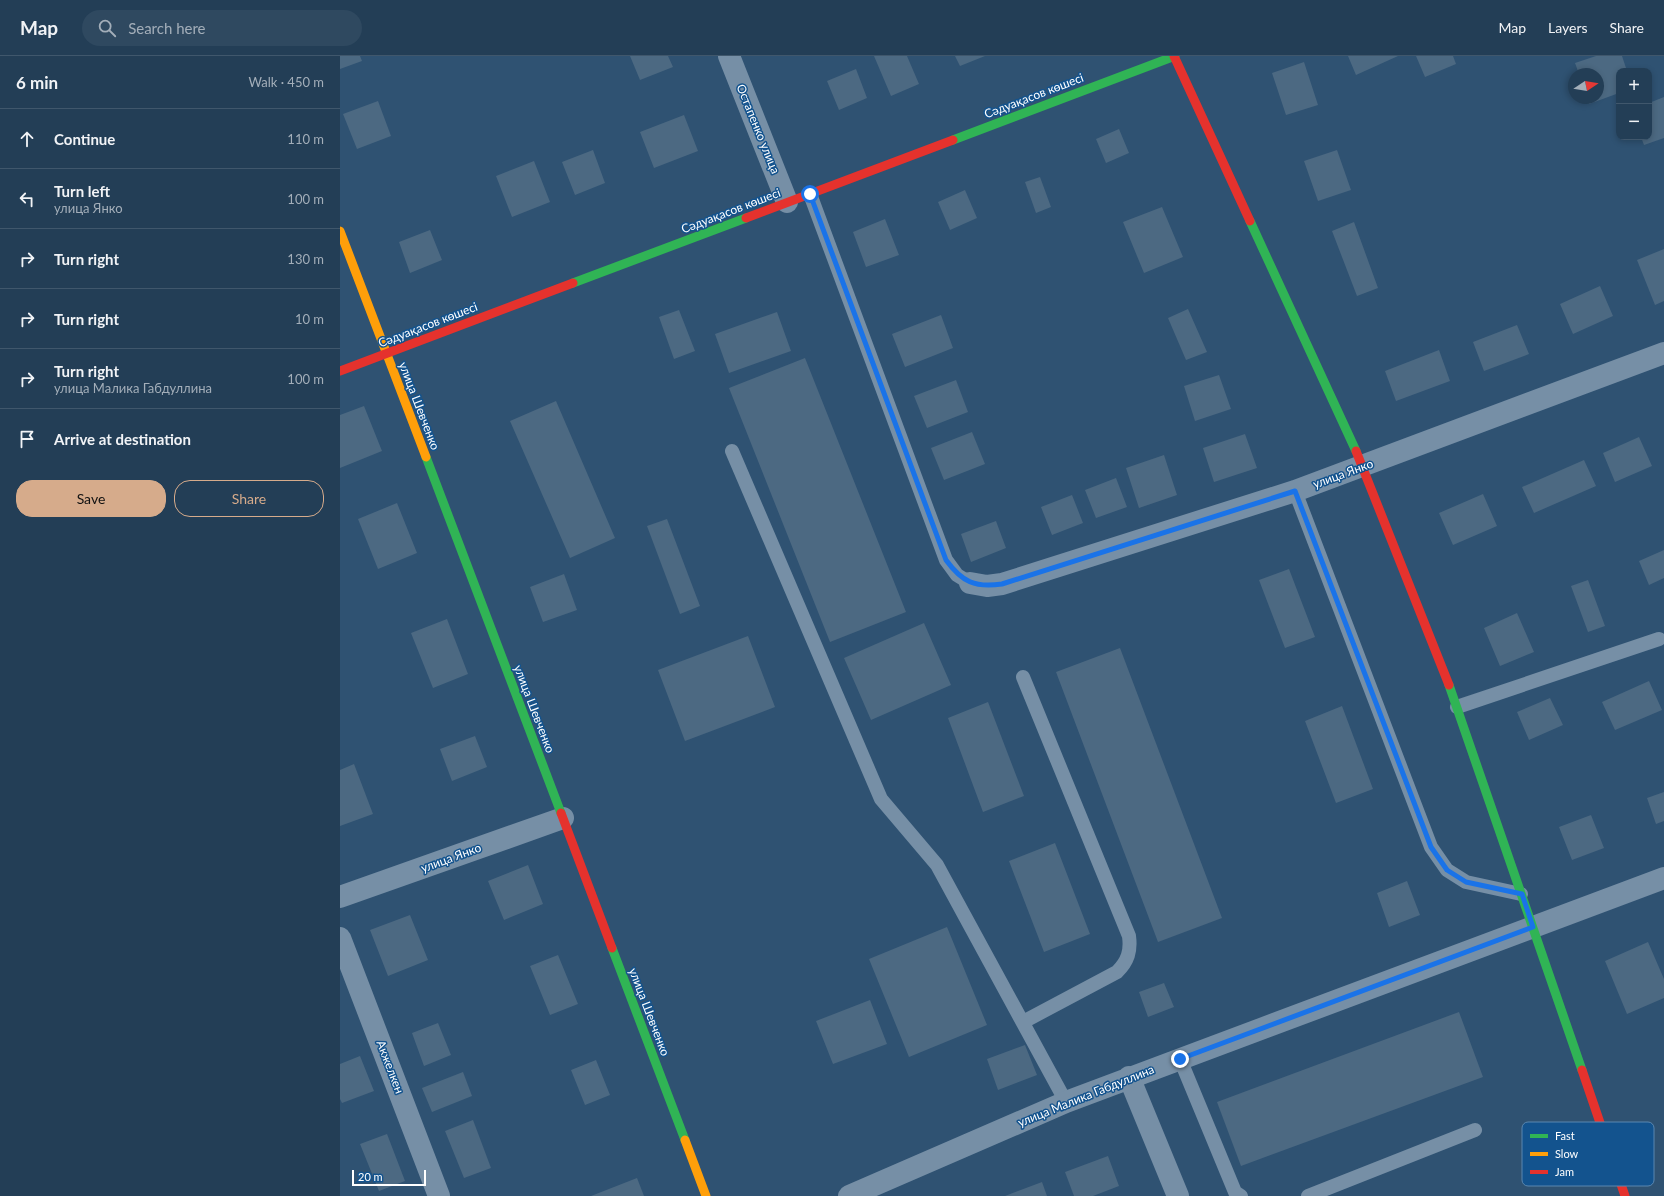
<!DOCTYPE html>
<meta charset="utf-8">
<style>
:root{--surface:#233e56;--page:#2f4960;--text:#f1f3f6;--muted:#a3aeb9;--line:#40576c;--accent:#d6ab8b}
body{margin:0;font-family:Lato,sans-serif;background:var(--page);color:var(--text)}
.controls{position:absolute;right:12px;top:12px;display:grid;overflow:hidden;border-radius:8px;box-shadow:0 2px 6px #0003}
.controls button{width:36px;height:36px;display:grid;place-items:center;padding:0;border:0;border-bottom:1px solid var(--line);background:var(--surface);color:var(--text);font:20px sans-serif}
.compass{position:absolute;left:1228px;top:12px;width:36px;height:36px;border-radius:50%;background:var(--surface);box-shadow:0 2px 6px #0003;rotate:78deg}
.scale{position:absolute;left:12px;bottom:10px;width:74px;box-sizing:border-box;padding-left:4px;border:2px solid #fff;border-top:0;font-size:11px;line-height:14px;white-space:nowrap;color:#fff;-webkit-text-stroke:3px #13538e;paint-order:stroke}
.stop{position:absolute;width:12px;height:12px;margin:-9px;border:3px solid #1a73e8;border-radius:50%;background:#fff}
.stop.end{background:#1a73e8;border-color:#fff;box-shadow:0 1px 4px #0008}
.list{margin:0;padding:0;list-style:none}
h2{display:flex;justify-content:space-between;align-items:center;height:52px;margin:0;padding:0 16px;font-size:17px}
h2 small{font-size:13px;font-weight:400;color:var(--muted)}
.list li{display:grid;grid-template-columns:26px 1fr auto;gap:12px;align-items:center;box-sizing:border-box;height:60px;padding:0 16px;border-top:1px solid var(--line)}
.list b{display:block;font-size:15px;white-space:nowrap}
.list p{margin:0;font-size:13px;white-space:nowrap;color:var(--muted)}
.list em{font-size:13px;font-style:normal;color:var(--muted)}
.actions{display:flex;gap:8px;padding:12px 16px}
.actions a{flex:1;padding:9px 0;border:1px solid var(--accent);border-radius:16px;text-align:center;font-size:14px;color:var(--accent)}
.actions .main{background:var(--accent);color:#111}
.icon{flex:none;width:22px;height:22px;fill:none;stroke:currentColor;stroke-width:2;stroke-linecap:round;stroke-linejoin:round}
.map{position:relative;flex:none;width:1324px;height:1140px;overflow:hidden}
header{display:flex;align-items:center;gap:24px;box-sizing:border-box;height:56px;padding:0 20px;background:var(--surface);border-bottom:1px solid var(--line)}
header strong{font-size:19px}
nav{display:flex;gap:22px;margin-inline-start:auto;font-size:14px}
.search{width:280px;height:36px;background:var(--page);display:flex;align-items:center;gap:10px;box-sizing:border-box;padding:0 14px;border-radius:22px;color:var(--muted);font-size:15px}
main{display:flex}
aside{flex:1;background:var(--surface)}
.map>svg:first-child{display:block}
.building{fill:#4c6982}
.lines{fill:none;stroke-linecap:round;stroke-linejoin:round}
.lane{stroke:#768fa6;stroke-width:14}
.street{stroke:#768fa6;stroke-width:22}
.fast{stroke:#30b455;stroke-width:9}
.slow{stroke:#ff9f0a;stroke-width:9}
.jam{stroke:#e5322d;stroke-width:9}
.route{stroke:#1a73e8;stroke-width:5}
.labels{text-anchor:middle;stroke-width:3;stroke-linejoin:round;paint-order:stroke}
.street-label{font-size:12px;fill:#fff;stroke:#13538e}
.key{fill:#13538e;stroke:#5a87b0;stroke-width:1}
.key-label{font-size:11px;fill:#fff}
</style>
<header>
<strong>Map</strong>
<div class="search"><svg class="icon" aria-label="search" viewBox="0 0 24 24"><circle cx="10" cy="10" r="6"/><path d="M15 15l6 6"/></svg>Search here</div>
<nav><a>Map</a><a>Layers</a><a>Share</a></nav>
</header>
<main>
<aside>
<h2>6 min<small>Walk · 450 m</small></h2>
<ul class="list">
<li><svg class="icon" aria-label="ahead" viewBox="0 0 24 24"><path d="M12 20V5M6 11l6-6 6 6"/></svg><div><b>Continue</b></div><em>110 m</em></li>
<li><svg class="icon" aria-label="left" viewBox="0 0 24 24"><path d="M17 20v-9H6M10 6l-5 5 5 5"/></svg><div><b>Turn left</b><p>улица Янко</p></div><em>100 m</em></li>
<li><svg class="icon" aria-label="right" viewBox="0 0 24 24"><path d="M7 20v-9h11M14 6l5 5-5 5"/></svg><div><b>Turn right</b></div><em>130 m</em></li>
<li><svg class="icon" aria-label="right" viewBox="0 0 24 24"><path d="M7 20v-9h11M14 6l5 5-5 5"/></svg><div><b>Turn right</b></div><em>10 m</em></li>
<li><svg class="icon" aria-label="right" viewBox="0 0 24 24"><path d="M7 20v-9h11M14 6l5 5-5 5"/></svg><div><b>Turn right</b><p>улица Малика Габдуллина</p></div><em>100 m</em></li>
<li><svg class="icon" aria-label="arrive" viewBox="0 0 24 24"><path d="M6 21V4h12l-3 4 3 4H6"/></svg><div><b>Arrive at destination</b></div></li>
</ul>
<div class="actions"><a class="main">Save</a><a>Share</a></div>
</aside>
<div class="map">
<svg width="1324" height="1140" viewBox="0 0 1324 1140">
<rect width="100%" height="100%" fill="#2f5272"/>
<path class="building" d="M0,0H20L22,5L0,13Z
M290,0H328L333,11L300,24Z
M534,0H567L579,28L551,40Z
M615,0H645L620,10Z
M1008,0H1058L1016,19Z
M1076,0H1113L1116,8L1085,21Z
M1256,0H1282L1287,15H1279V37L1249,48L1247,42H1258V18H1239L1235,7Z
M964,6L978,49L946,59L932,17Z
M516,13L527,42L499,54L487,25Z
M1324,41V82L1304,89L1301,81H1309V47Z
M38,45L51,80L17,93L3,58Z
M344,59L358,95L314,112L300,76Z
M779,73L789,97L766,107L756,83Z
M253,94L265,127L235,139L222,106Z
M997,94L1011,134L978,145L964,105Z
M194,105L210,146L172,161L156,120Z
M700,121L711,151L696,157L685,126Z
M625,134L637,162L610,174L598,146Z
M822,151L843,201L804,217L783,166Z
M545,163L559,199L526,211L513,176Z
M1014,166L1038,232L1017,240L992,175Z
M90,174L102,204L70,217L59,186Z
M1324,193V245L1315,249L1297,204Z
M1260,230L1273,260L1233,278L1220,248Z
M848,253L867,296L846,304L828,262Z
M339,254L355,295L334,303L319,261Z
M437,256L451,295L389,317L375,278Z
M601,259L613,292L565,311L552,278Z
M1177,269L1189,298L1144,315L1133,286Z
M1099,294L1110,325L1056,345L1045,315Z
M465,302L566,556L490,586L389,332Z
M879,319L891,353L855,365L844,330Z
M616,324L628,356L587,372L574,340Z
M216,345L275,482L230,502L170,365Z
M24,350L42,395L0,412V359Z
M632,376L645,408L604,424L591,392Z
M905,378L917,412L874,426L863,392Z
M1299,381L1312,410L1275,426L1263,397Z
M824,399L837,439L799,452L786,412Z
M1244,404L1256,430L1194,457L1182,431Z
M776,422L787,451L756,462L745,434Z
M1143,438L1157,470L1113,489L1099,457Z
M732,439L743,467L712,479L701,451Z
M57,447L77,497L38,513L18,463Z
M327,463L360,550L340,558L307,470Z
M656,465L666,492L631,506L621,478Z
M1324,494V522L1309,529L1299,505Z
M949,513L975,581L945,592L919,524Z
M224,518L237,554L203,566L190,531Z
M1248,524L1265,570L1248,576L1231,530Z
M1177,557L1194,596L1160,610L1144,572Z
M107,563L128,618L93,632L71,577Z
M584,567L611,629L531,664L504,602Z
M408,580L435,651L345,685L318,614Z
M780,592L882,862L818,886L716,616Z
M1309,625L1322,654L1275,674L1262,646Z
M1210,642L1223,669L1189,684L1177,656Z
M648,646L684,740L643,756L608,662Z
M1002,650L1033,733L996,747L965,665Z
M135,680L147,711L112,725L100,693Z
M14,708L33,758L0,770V714Z
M1324,736V765L1316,768L1307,742Z
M1251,759L1264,792L1232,804L1219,771Z
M715,787L750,878L704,896L669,805Z
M188,809L203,848L164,864L148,825Z
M1067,825L1080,859L1049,871L1037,837Z
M70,859L88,904L48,920L30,874Z
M607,871L647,969L569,1001L529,903Z
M1308,886L1324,923V942L1287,958L1265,905Z
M218,899L238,948L210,959L190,910Z
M824,927L834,951L808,961L799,936Z
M530,944L547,988L493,1008L476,965Z
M1119,956L1143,1021L901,1110L877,1046Z
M98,967L111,999L84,1010L72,977Z
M685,989L697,1019L658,1034L647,1003Z
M20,1000L34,1035L2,1047L0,1043V1008Z
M256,1004L270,1039L245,1049L231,1014Z
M123,1016L132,1040L92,1056L82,1032Z
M133,1064L151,1112L124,1122L105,1075Z
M47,1078L65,1125L39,1135L20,1088Z
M768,1100L779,1130L753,1140H734L725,1116Z
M297,1122L304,1140H251Z
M702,1126L707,1140H665Z"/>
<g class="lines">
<path class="lane" d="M470,138L606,504L617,519L630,527
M392,395L541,743L597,809L726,1046
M955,435L1091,791L1107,814L1126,826L1181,838
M1117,651L1319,583
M683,966L777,916C788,905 791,895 789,880L683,621
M840,1003L895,1136L901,1140
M968,1140L1135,1074"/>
<path class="street" d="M389,0L447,146
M630,527L647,530L662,528L955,435L1324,297
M0,841L223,762
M0,882L99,1140
M789,1021L838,1140
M509,1140L726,1046L1324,822"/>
<path class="fast" d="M613,84L835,0
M910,165L1016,395
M233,227L406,162
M86,401L221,757
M1109,629L1242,1014
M272,892L345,1084"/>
<path class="slow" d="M0,175L86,401
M345,1084L366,1140"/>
<path class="jam" d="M834,0L910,165
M406,162L613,84
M0,315L233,227
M1016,395L1109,629
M221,757L272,892
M1242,1014L1285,1140"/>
</g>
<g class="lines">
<path class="route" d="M470,138L606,504C622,526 635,532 662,528L955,435L1091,791L1107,814L1126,826L1182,838L1193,871L840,1003"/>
</g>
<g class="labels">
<g class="street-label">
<text transform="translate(694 40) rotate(-21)" y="4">Сәдуақасов көшесі</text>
<text transform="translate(418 73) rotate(68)" y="4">Остапенко улица</text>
<text transform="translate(391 155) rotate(-21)" y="4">Сәдуақасов көшесі</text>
<text transform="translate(88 269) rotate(-21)" y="4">Сәдуақасов көшесі</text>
<text transform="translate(79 350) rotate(69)" y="4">улица Шевченко</text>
<text transform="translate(1003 418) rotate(-20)" y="4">улица Янко</text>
<text transform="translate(194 653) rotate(69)" y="4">улица Шевченко</text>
<text transform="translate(111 802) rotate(-20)" y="4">улица Янко</text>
<text transform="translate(309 956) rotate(69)" y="4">улица Шевченко</text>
<text transform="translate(50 1011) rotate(69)" y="4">Акжелкен</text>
<text transform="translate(746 1040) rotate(-22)" y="4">улица Малика Габдуллина</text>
</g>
</g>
<rect x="1182" y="1066" width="132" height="64" rx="6" class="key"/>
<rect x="1190" y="1078" width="18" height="4" fill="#30b455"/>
<rect x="1190" y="1096" width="18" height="4" fill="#ff9f0a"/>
<rect x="1190" y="1114" width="18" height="4" fill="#e5322d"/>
<g class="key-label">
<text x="1215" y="1084">Fast</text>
<text x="1215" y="1102">Slow</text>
<text x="1215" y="1120">Jam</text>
</g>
</svg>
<div class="controls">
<button>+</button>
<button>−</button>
</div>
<svg class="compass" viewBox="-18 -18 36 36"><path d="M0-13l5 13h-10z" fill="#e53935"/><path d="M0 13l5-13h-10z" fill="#a3aeb9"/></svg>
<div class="scale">20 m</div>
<div class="stop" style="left:470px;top:138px"></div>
<div class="stop end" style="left:840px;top:1003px"></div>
</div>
</main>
